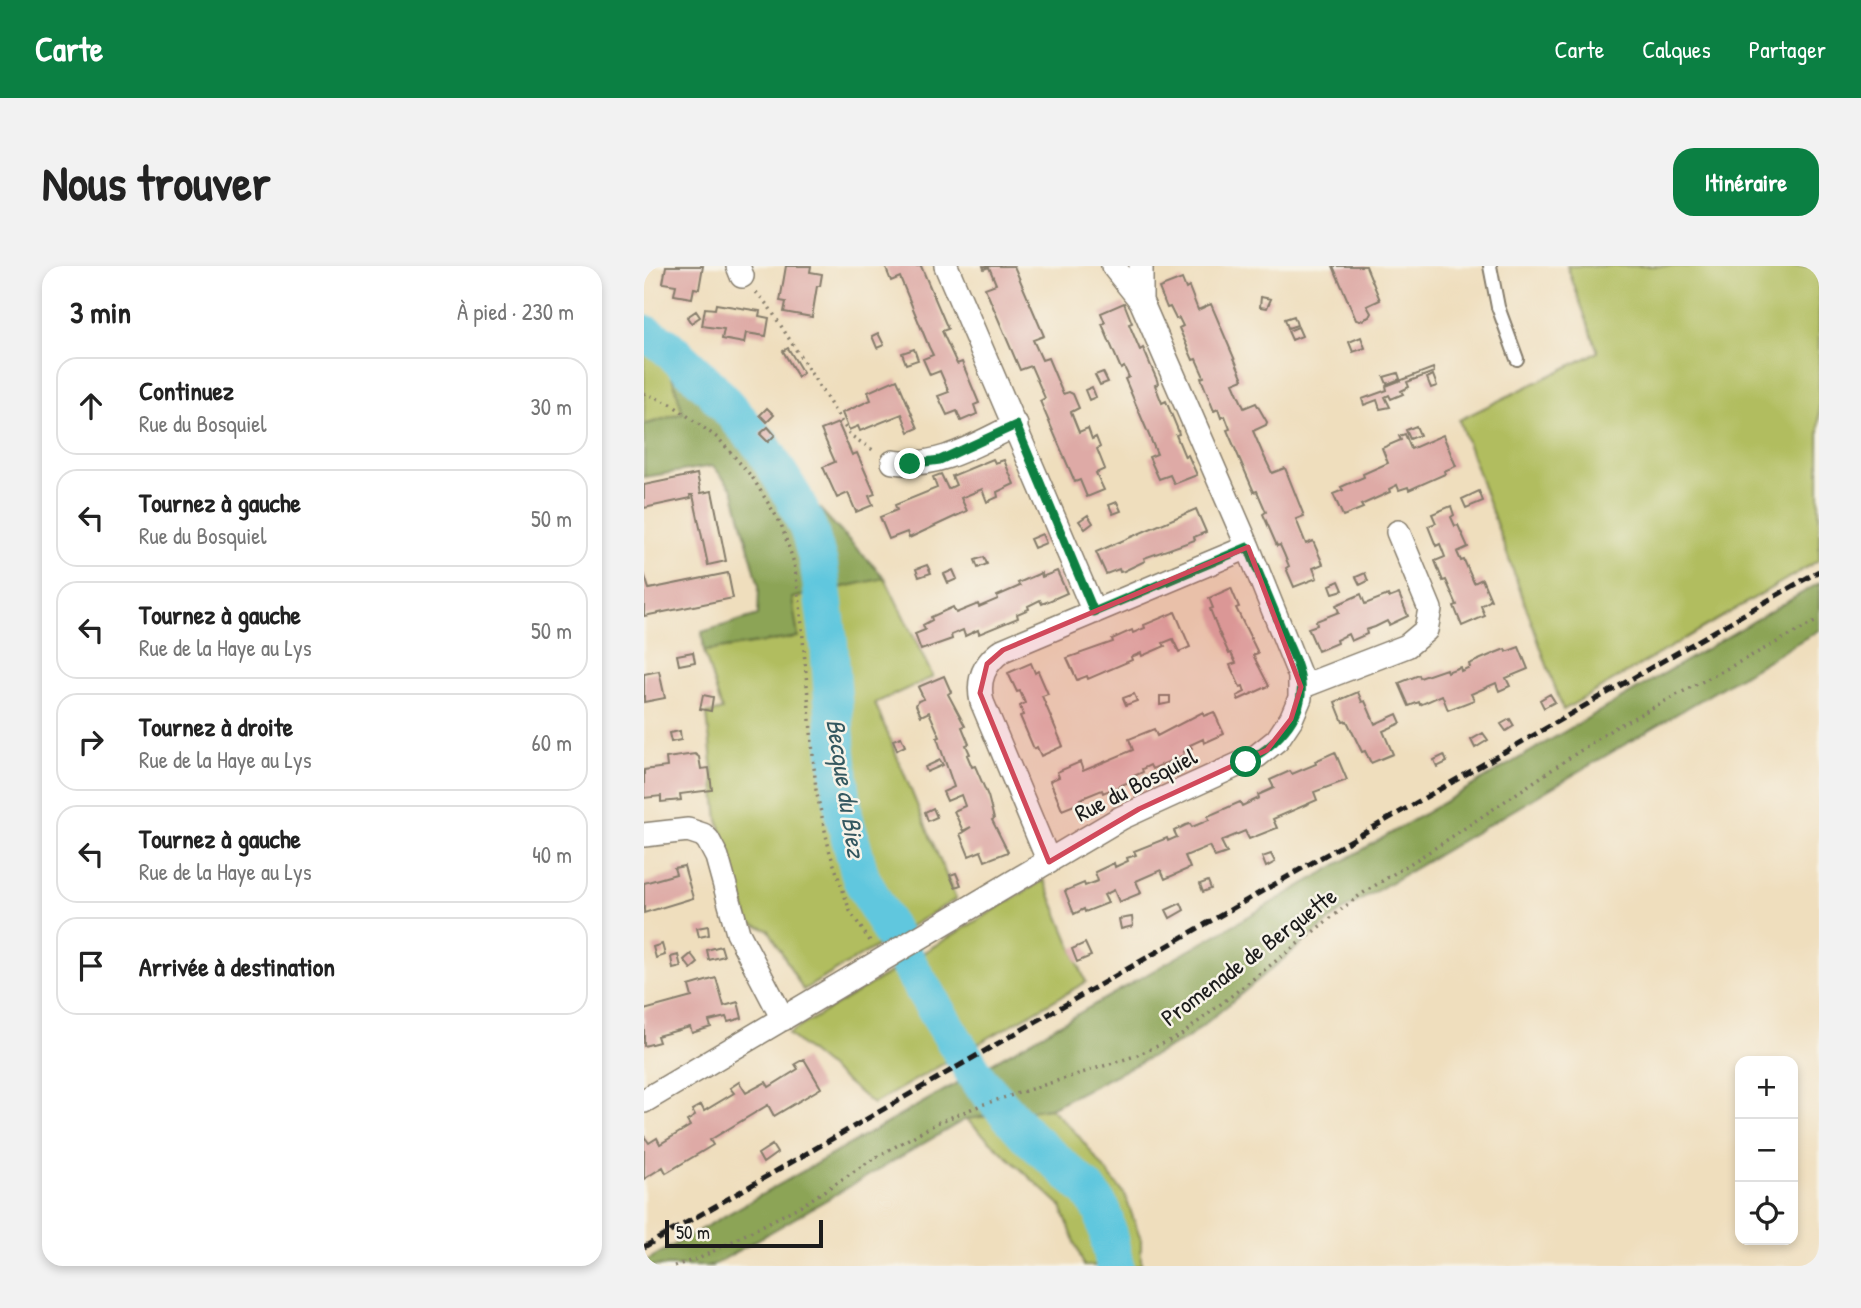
<!DOCTYPE html>
<html lang="fr">
<meta charset="utf-8">
<style>
:root{--surface:#fff;--page:#f2f2f2;--text:#222;--muted:#767676;--line:#e0e0e0;--accent:#0b8043}
body{margin:0;font-family:"Patrick Hand",sans-serif;background:var(--page);color:var(--text)}
.controls{position:absolute;right:21px;bottom:21px;display:grid;overflow:hidden;border-radius:14px;box-shadow:0 4px 10px #0003}
.controls button{width:63px;height:63px;display:grid;place-items:center;padding:0;border:0;border-bottom:2px solid var(--line);background:var(--surface);color:var(--text);font:35px sans-serif}
.scale{position:absolute;left:21px;bottom:18px;width:158px;box-sizing:border-box;padding-left:7px;border:4px solid #1c1c1c;border-top:0;font-size:19px;line-height:24px;white-space:nowrap;color:#1c1c1c;-webkit-text-stroke:5px #f7f3e8;paint-order:stroke}
.stop{position:absolute;width:21px;height:21px;margin:-16px;border:5px solid #0b8043;border-radius:50%;background:#fff}
.stop.end{background:#0b8043;border-color:#fff;box-shadow:0 2px 7px #0008}
.list{margin:0;padding:0;list-style:none}
h2{display:flex;justify-content:space-between;align-items:center;height:91px;margin:0;padding:0 28px;font-size:30px}
h2 small{font-size:23px;font-weight:400;color:var(--muted)}
.list li{display:grid;grid-template-columns:46px 1fr auto;gap:21px;align-items:center;box-sizing:border-box;height:98px;margin:0 14px 14px;padding:0 14px;border:2px solid var(--line);border-radius:21px}
.list b{display:block;font-size:26px;white-space:nowrap}
.list p{margin:0;font-size:23px;white-space:nowrap;color:var(--muted)}
.list em{font-size:23px;font-style:normal;color:var(--muted)}
.icon{flex:none;width:38px;height:38px;fill:none;stroke:currentColor;stroke-width:2;stroke-linecap:round;stroke-linejoin:round}
.map{position:relative;flex:none;width:1175px;height:1000px;overflow:hidden;border-radius:21px}
header{display:flex;align-items:center;gap:42px;box-sizing:border-box;height:98px;padding:0 35px;background:var(--accent);color:#fff}
header strong{font-size:33px}
nav{display:flex;gap:38px;margin-inline-start:auto;font-size:24px}
.intro{display:flex;align-items:center;justify-content:space-between;box-sizing:border-box;height:168px;padding:0 42px}
h1{margin:0;font-size:49px}
.button{padding:18px 32px;border-radius:21px;background:var(--accent);color:#fff;font-size:24px;font-weight:700}
main{display:flex;gap:42px;padding:0 42px}
aside{flex:1;background:var(--surface);border-radius:21px;box-shadow:0 4px 10px #0003}
.map>svg:first-child{display:block}
.green{fill:#b1bd5f;stroke:#666c3e;stroke-width:2}
.forest{fill:#8ca456;stroke:#546039;stroke-width:2}
.lines{fill:none;stroke-linecap:round;stroke-linejoin:round}
.river{stroke:#61c7de;stroke-width:38}
.building{fill:#deaaa6}
.service-casing{stroke:#867d6c;stroke-width:16}
.minor-casing{stroke:#867d6c;stroke-width:26}
.path{stroke:#867d6c;stroke-width:3.5;stroke-dasharray:2 5;stroke-linecap:butt}
.service{stroke:#fff;stroke-width:12}
.minor{stroke:#fff;stroke-width:23}
.rail{stroke:#1c1c1c;stroke-width:5;stroke-dasharray:10 5;stroke-linecap:butt}
.route{stroke:#0b8043;stroke-width:9}
.marked{fill:#d1495b;fill-opacity:0.2;stroke:#d1495b;stroke-width:5;stroke-linejoin:round}
.labels{text-anchor:middle;stroke-width:5;stroke-linejoin:round;paint-order:stroke}
.street-label{font-size:24px;fill:#1c1c1c;stroke:#f7f3e8}
.water-label{font-size:26px;font-style:italic;fill:#345860;stroke:#f7f3e8}
</style>
<header>
<strong>Carte</strong>
<nav><a>Carte</a><a>Calques</a><a>Partager</a></nav>
</header>
<div class="intro"><h1>Nous trouver</h1><a class="button">Itinéraire</a></div>
<main>
<aside>
<h2>3 min<small>À pied · 230 m</small></h2>
<ul class="list">
<li><svg class="icon" aria-label="ahead" viewBox="0 0 24 24"><path d="M12 20V5M6 11l6-6 6 6"/></svg><div><b>Continuez</b><p>Rue du Bosquiel</p></div><em>30 m</em></li>
<li><svg class="icon" aria-label="left" viewBox="0 0 24 24"><path d="M17 20v-9H6M10 6l-5 5 5 5"/></svg><div><b>Tournez à gauche</b><p>Rue du Bosquiel</p></div><em>50 m</em></li>
<li><svg class="icon" aria-label="left" viewBox="0 0 24 24"><path d="M17 20v-9H6M10 6l-5 5 5 5"/></svg><div><b>Tournez à gauche</b><p>Rue de la Haye au Lys</p></div><em>50 m</em></li>
<li><svg class="icon" aria-label="right" viewBox="0 0 24 24"><path d="M7 20v-9h11M14 6l5 5-5 5"/></svg><div><b>Tournez à droite</b><p>Rue de la Haye au Lys</p></div><em>60 m</em></li>
<li><svg class="icon" aria-label="left" viewBox="0 0 24 24"><path d="M17 20v-9H6M10 6l-5 5 5 5"/></svg><div><b>Tournez à gauche</b><p>Rue de la Haye au Lys</p></div><em>40 m</em></li>
<li><svg class="icon" aria-label="arrive" viewBox="0 0 24 24"><path d="M6 21V4h12l-3 4 3 4H6"/></svg><div><b>Arrivée à destination</b></div></li>
</ul>
</aside>
<div class="map">
<svg width="1175" height="1000" viewBox="0 0 1175 1000">
<rect width="100%" height="100%" fill="#f7f3e8"/>
<filter id="ink" filterUnits="userSpaceOnUse"><feTurbulence type="fractalNoise" baseFrequency=".0143" numOctaves="2"/><feDisplacementMap in="SourceGraphic" scale="14" xChannelSelector="R" yChannelSelector="G"/><feConvolveMatrix kernelMatrix="1 2 1 2 8 2 1 2 1" color-interpolation-filters="sRGB"/></filter>
<filter id="wash" filterUnits="userSpaceOnUse"><feTurbulence type="fractalNoise" baseFrequency=".00686" numOctaves="4" result="noise"/><feDisplacementMap in="SourceGraphic" scale="28" xChannelSelector="R" yChannelSelector="G"/><feGaussianBlur stdDeviation="1.57" result="paint"/><feColorMatrix in="noise" values="0 0 0 0 0 0 0 0 0 0 0 0 0 0 0 0 0 1.4 0 .05"/><feComposite in="paint" operator="in"/></filter>
<g filter="url(#wash)">
<rect width="100%" height="100%" fill="#efdebd"/>
<path class="green" d="M923,0H1175V294L919,444L815,154L954,86Z
M0,54L14,63L39,147L0,159Z
M241,312L289,411L231,437L312,633L159,724L125,664L105,657L74,554L63,448L78,444L60,385L154,371L147,332Z
M400,614L442,716L229,838L144,768Z
M406,842L433,868L481,929L497,974V1000H440L417,940L322,853Z"/>
<path class="forest" d="M14,63C71,110 114,169 161,226C186,256 215,284 241,312L148,332L154,371L60,385L58,366L114,349L115,320L89,223L69,200L0,211V159L39,147Z
M1175,317V364L695,647L544,772L406,842L322,853L68,1000H0V996L605,650Z"/>
<g class="lines">
<path class="river" d="M0,67L22,80L67,122L118,180L150,232L165,264L175,299L185,377L193,487L200,550L217,612L267,703L335,815L382,868L445,925L459,946L471,1000"/>
</g>
<g id="blocks">
<path class="building" d="M22,0H59L55,23L50,22L48,32L30,29L32,19L19,17Z
M142,0H167L166,6L178,8L176,20H173L168,51L140,46L142,36L136,35Z
M241,0H277L304,63L298,65L302,74L313,98L318,96L335,137L330,139L333,148L317,155L313,145L303,149L294,130L305,126L296,105L286,109L279,93L289,89L285,81L256,11L247,15Z
M339,0H370L400,70L389,74L398,94L404,92L419,128L425,126L429,128L435,142L427,146L435,166L444,162L448,173L452,171L456,181L453,183L461,203L452,207L460,224L443,231L436,214L431,216L396,135L401,132L387,100L376,104L341,22L352,18L345,1L340,3Z
M689,0H722L736,34L723,40L727,47L725,51L716,55L712,54Z
M538,13L542,23L545,21L554,44L567,38L599,113L589,117L600,142L612,137L623,156L622,159L609,165L618,186L628,207L641,202L660,250L652,253L662,278L669,275L679,298L669,302L673,312L650,321L642,302L645,300L640,288L636,279L633,280L619,248L622,246L613,225L610,226L583,164L586,163L581,150L577,152L574,143L570,145L557,112L560,111L552,93L549,94L535,62L539,60L535,52L532,53L526,41L523,42L515,22Z
M617,31L627,33L623,42L616,41Z
M480,37L488,57L485,58L496,84L499,82L500,84L513,114L514,118L511,119L518,137L522,135L534,164L535,168L532,169L541,191L544,189L553,209L530,218L526,209L515,213L505,191L513,188L481,113L485,111L480,101L477,103L458,58L461,57L457,47Z
M72,38L116,45L115,50L125,52L122,70L102,67L100,77L78,73L80,63L58,60L61,42L71,43Z
M52,45L56,51L47,57L43,51Z
M650,50L653,59L644,62L641,53Z
M654,61L658,70L648,74L644,65Z
M234,67L240,79L233,82L228,70Z
M717,71L721,82L709,86L705,76Z
M144,82L159,107L154,111L139,85Z
M270,83L274,94L262,98L258,87Z
M789,102L790,106L763,116L765,121L757,125L759,128L747,133L745,129L741,131L746,141L736,143L733,134L720,139L718,133L743,124L742,120Z
M459,106L464,116L456,119L451,109Z
M754,107L756,113L743,118L740,111Z
M789,109L793,120L787,122L783,112Z
M253,113L274,162L265,166L258,148L216,165L214,160L205,164L198,147L227,134L224,126Z
M448,121L452,131L445,134L441,124Z
M123,142L130,149L123,156L116,149Z
M194,157L208,189L213,187L231,228L225,230L229,239L212,246L204,227L193,232L179,201L191,196L177,164Z
M772,160L776,169L766,173L762,164Z
M124,161L131,169L124,176L116,168Z
M761,168L767,183L799,169L812,200L800,205L801,208L765,224L764,221L755,224L753,219L745,223L746,226L717,239L719,242L699,250L689,228L699,224L697,221L720,211L719,208L744,197L738,182L757,174L755,170Z
M349,193L351,197L360,194L370,218L353,226L354,231L343,236L338,223L317,232L323,245L265,272L263,266L245,273L236,251L253,244L251,239L293,222L289,211L297,208L304,223L312,219L308,210Z
M53,208L57,227L68,225L82,295L64,299L49,229H46L47,232L0,242V219Z
M835,225L839,235L822,242L818,233Z
M473,236L477,245L469,248L465,239Z
M807,240L810,249L807,251L811,260L814,259L824,281L813,286L817,295L820,294L830,317L838,313L847,334L837,340L841,350L818,360L810,340L813,339L802,314L799,315L791,295L801,291L796,278L792,280L784,260L792,257L788,248Z
M552,243L562,266L550,271L551,274L500,292L501,295L480,305L476,306L475,303L462,308L452,286Z
M444,249L449,257L441,263L435,255Z
M398,268L402,277L390,282L386,273Z
M340,291L343,298L334,302L331,294Z
M283,299L287,307L275,311L272,303Z
M309,304L313,313L304,317L300,308Z
M413,305L423,327L398,338L396,334L384,340L385,343L373,348L374,352L335,368L334,364L321,370L319,364L307,369L308,373L277,384L271,368L281,364L279,359L288,354L287,351L309,341L312,347L334,338L335,341L354,333L353,330L376,320L374,317L397,307L398,311Z
M0,307L5,323L84,307L89,332L0,350Z
M721,307L724,315L716,319L712,311Z
M695,315L699,324L689,327L686,319Z
M587,322L595,341L592,342L614,387L609,389L625,420L594,434L593,430L601,426L599,420L596,421L586,399L592,397L587,387L585,388L575,366L566,343L569,342L565,332Z
M717,328L721,338L744,329L745,332L755,328L764,350L745,359L743,355L731,361L722,364L723,368L707,375L704,368L692,374L693,377L674,385L664,362L673,359L672,355L695,346L692,339Z
M531,346L546,381L535,386L529,373L519,377L521,380L498,390L497,387L487,391L488,394L444,413L443,410L433,414L423,392L469,376L468,373L488,364L489,367L501,362L500,359Z
M875,381L884,403L862,412L866,420L855,425L852,417L827,428L830,434L804,444L798,429L776,439L775,436L765,440L755,417L775,409L776,412L802,403L803,406L816,401L817,405L826,401L825,398L851,387L861,383L862,386Z
M49,386L51,396L35,399L33,389Z
M387,397L391,407L394,405L404,428L398,430L419,480L397,490L393,481L390,483L376,450L379,449L376,440L381,437L376,425L373,426L364,407Z
M15,405L21,432L0,436V408Z
M300,410L307,426L304,428L321,460L318,461L325,478L322,479L326,488L323,489L328,501L331,500L344,530L350,553L348,554L364,586L341,595L337,585L325,590L316,568L327,561L319,565L310,545L321,540L317,529L303,535L299,526L310,521L293,472L296,471L285,446L277,450L272,439L274,435L280,433L274,421Z
M714,426L718,436L721,435L731,458L753,448L757,457L739,465L749,488L727,497L721,485L718,486L703,455L699,456L691,436Z
M490,428L493,435L482,439L479,432Z
M906,428L911,436L900,442L896,434Z
M59,429L69,431L67,445L56,443Z
M516,430H526V437L516,439Z
M559,446L560,450L570,446L580,468L560,477L559,473L546,479L548,482L539,486L540,489L508,503L506,499L498,503L499,506L490,510L492,513L459,527L458,524L436,533L438,536L418,544L406,515L415,511L413,506L436,496L439,505L489,484L485,473L510,463L513,470Z
M866,453L870,460L862,465L857,458Z
M36,465L37,474L27,476L25,467Z
M839,467L844,474L831,482L827,474Z
M257,471L261,480L253,484L249,474Z
M691,486L703,514L670,526L673,534L629,553L633,562L605,573L601,565L577,575L583,587L571,591L565,580L541,590L546,602L521,613L517,604L492,615L497,627L475,636L470,624L460,629L464,637L441,646L440,643L430,648L421,625L440,617L441,620L454,615L451,606L470,597L471,601L484,595L483,592L492,589L490,585L523,572L524,575L533,571L530,565L542,559L546,558L548,561L565,554L564,550L596,536L598,540L615,532L614,529L630,522L626,514L646,505L648,508L672,498L671,495Z
M51,488L55,491L57,503L65,502L68,524L36,528L37,534L17,536V530L0,532V504L23,501L22,492Z
M800,489L803,496L793,501L790,494Z
M296,494L299,499L283,506L281,501Z
M289,542L293,551L284,555L281,546Z
M627,588L631,596L622,601L618,591Z
M40,600L49,632L0,647V617L32,608L30,602Z
M312,607L317,619L311,621L306,609Z
M564,615L567,623L559,626L556,618Z
M537,637L540,644L526,652L522,644Z
M488,651L489,660L477,663L475,653Z
M64,660L65,669L55,671L53,662Z
M441,677L447,690L433,696L428,683Z
M18,678L21,689L12,692L9,681Z
M77,680L80,690L65,694L63,684Z
M47,688L54,697L47,703L40,694Z
M34,689L37,701L29,703L27,691Z
M72,712L80,740L94,736L98,752L84,756L82,751L65,755L67,761L48,767L46,761L13,770L15,776L0,780V744L48,731L45,720Z
M160,793L177,822L130,850L124,839L66,874L69,879L22,907L19,901L0,913V870L5,877L13,872L16,878L46,860L43,855L51,850L48,844L57,839L60,845L90,827L86,822L95,816L102,827L122,816L125,821L154,803L151,798Z
M128,879L133,887L119,897L114,888Z"/>
</g>
</g>
<g filter="url(#ink)">
<use href="#blocks" fill-opacity="0" stroke="#867d6c" stroke-width="2"/>
<g class="lines">
<defs>
<path id="service" d="M846,0L854,41L873,93"/>
<path id="minor" d="M94,0L98,10
M302,0L450,346
M497,0V35
M249,196C294,203 332,178 372,159
M657,421L763,380L782,364L786,343L754,266
M0,569L44,564L59,569L64,574L73,591L94,667L139,753
M405,596L338,436C333,414 340,397 359,384L604,281
M0,835L477,552L613,490L633,474L647,453L656,432V410L604,281L497,35L469,0"/>
</defs>
<use href="#service" class="service-casing"/>
<use href="#minor" class="minor-casing"/>
<path class="path" d="M112,26L125,41L206,169L232,186
M0,127L27,138L75,173L108,211L137,258L150,297L156,338L172,524L186,587L206,645L226,675
M30,1000L56,992L160,938L229,893L295,856L337,839L491,790L536,770L716,629L794,580L970,462L1175,354"/>
<use href="#service" class="service"/>
<use href="#minor" class="minor"/>
<path class="rail" d="M0,981L1175,305"/>
</g>
</g>
<g class="lines" filter="url(#ink)">
<path class="route" d="M266,198L296,194L372,159L450,346L604,281C615,308 626,334 637,361C644,379 655,397 657,417C661,452 629,481 602,496"/>
</g>
<path class="marked" d="M604,281L657,421L647,453L623,484L495,543L405,596L336,427L343,398L359,384Z"/>
<g class="labels">
<g class="street-label">
<text transform="translate(492 519) rotate(-27)" y="8">Rue du Bosquiel</text>
<text transform="translate(605 691) rotate(-37)" y="8">Promenade de Berguette</text>
</g>
<g class="water-label">
<text transform="translate(202 522) rotate(81)" y="9">Becque du Biez</text>
</g>
</g>
</svg>
<div class="controls">
<button>+</button>
<button>−</button>
<button><svg class="icon" aria-label="locate" viewBox="0 0 24 24"><circle cx="12" cy="12" r="6"/><path d="M12 2v4M12 18v4M2 12h4M18 12h4"/></svg></button>
</div>
<div class="scale">50 m</div>
<div class="stop" style="left:602px;top:496px"></div>
<div class="stop end" style="left:266px;top:198px"></div>
</div>
</main>
